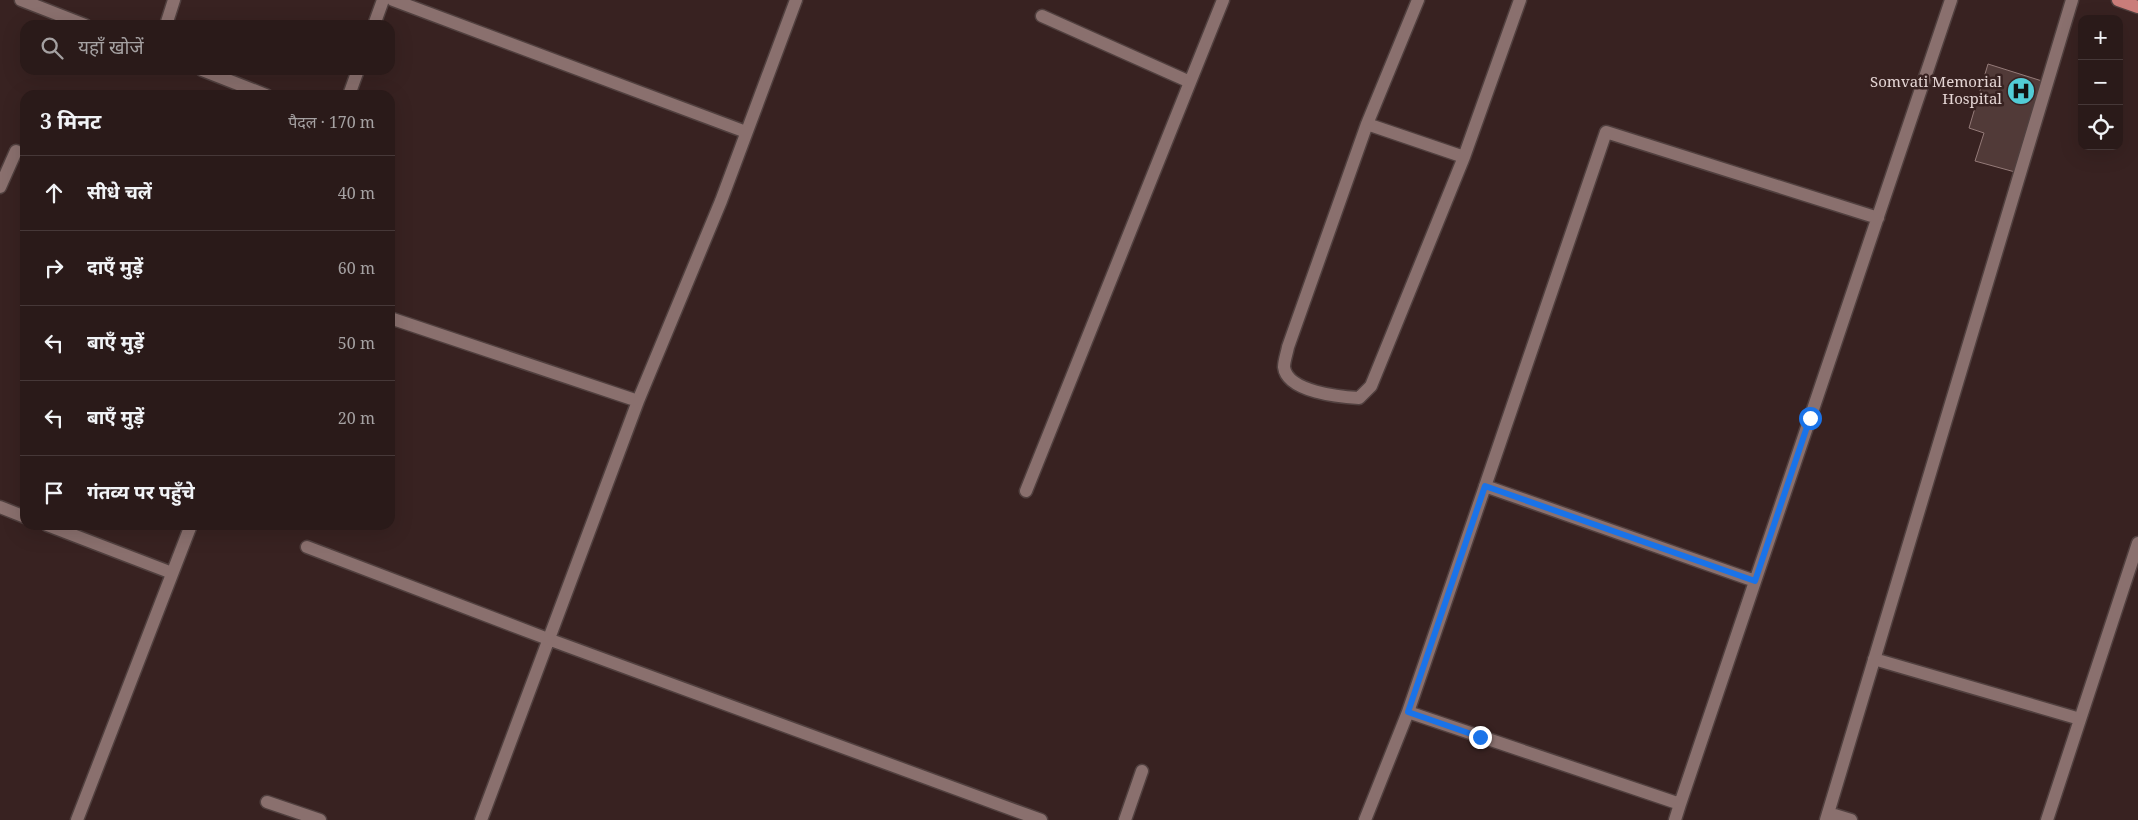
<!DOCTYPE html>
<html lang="hi">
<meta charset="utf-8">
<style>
:root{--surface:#2a1a19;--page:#362726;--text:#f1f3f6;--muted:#a5a1a2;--line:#463838}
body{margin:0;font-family:"Noto Serif","Noto Sans Devanagari",serif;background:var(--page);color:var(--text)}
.controls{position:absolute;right:15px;top:15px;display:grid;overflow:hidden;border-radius:10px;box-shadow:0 5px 20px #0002}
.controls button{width:45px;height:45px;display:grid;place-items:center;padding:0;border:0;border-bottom:1px solid var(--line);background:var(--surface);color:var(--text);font:25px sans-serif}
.stop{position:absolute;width:15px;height:15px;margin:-11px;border:4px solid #1a73e8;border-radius:50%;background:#fff}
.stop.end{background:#1a73e8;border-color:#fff;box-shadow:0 1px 5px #0008}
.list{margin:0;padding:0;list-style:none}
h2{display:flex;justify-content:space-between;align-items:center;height:65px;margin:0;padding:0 20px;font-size:21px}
h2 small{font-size:16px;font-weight:400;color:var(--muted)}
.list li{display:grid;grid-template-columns:32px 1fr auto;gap:15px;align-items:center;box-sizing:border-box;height:75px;padding:0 20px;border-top:1px solid var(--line)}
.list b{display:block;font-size:19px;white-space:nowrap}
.list em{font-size:16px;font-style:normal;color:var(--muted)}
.icon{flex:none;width:28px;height:28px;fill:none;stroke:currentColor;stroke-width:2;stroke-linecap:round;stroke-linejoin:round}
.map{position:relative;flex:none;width:2138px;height:820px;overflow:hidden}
.search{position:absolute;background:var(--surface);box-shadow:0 5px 20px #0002;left:20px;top:20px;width:375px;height:55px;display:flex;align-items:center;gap:12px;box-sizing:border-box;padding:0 18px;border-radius:15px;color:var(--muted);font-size:19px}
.panel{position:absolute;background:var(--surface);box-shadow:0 5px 20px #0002;left:20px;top:90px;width:375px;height:440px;border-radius:15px}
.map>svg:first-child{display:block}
.building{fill:#513a38;stroke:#957b79}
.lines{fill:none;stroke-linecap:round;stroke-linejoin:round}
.service-casing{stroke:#51403f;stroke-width:15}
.minor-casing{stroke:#51403f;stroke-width:15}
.primary-casing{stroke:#51403f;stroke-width:15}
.service{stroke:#8a706e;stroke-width:12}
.minor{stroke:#8a706e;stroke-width:12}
.primary{stroke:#ca7d7a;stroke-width:12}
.route{stroke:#1a73e8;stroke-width:6}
.labels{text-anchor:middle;stroke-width:5;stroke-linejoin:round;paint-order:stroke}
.poi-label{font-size:15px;fill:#e4d5d4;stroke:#382221;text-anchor:end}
</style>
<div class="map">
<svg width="2138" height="820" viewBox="0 0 2138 820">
<rect width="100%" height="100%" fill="#382221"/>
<path class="building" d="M1988,64L2042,81L2015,172L1975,161L1984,133L1969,128Z"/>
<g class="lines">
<defs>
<path id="service" d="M1042,16L1190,82
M1026,491L1223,0"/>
<path id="minor" d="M21,0L85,25
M393,0L746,132
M1418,0L1367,124L1288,347C1287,353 1284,361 1284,367C1287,392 1340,397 1359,398L1371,386L1464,157L1520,0
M166,25L174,0
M374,25L383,0
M202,70L266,95
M349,95L358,70
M1367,124L1464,157
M0,187L16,151
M390,318L638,401
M1485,486L1755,581
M0,507L25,517
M47,525L172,573
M307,547L548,639L1041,820
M1874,659L2080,719
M1408,712L1680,804L1951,0
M267,802L320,820
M1828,813L1851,820
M77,820L191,525
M481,820L638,401L721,201L796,0
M1125,820L1142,771
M1365,820L1408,712L1606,132L1878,218
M1675,820L1680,804
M1826,820L2072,0
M2047,820L2138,543"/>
<path id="primary" d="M2118,0L2138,7"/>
</defs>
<use href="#service" class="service-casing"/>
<use href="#minor" class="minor-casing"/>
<use href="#primary" class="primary-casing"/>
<use href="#service" class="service"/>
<use href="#minor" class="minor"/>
<use href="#primary" class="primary"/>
</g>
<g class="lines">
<path class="route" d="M1480,737L1408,712L1485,486L1755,581L1810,418"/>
</g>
<defs>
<symbol id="hospital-disc" viewBox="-11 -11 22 22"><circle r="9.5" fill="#52ccd6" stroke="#382221"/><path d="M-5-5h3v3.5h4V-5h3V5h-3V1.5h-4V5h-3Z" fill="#111"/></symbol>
</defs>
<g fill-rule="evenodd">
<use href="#hospital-disc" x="2005" y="75" width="32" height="32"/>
</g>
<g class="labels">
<g class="poi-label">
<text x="2002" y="87">Somvati Memorial<tspan x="2002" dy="17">Hospital</tspan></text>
</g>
</g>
</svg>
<div class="controls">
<button>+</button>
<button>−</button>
<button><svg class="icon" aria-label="locate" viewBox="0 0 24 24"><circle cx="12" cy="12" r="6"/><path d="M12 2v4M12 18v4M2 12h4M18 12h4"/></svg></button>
</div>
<div class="stop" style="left:1810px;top:418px"></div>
<div class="stop end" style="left:1480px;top:737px"></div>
<div class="search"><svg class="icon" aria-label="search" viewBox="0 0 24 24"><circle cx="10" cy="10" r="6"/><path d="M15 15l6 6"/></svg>यहाँ खोजें</div>
<section class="panel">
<h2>3 मिनट<small>पैदल · 170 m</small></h2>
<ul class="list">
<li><svg class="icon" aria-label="ahead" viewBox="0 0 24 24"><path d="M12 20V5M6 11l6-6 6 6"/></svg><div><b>सीधे चलें</b></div><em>40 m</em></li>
<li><svg class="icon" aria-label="right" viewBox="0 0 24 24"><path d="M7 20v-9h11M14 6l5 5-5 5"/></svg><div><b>दाएँ मुड़ें</b></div><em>60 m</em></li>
<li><svg class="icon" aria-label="left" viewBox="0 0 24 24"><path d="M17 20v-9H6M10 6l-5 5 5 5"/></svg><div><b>बाएँ मुड़ें</b></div><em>50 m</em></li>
<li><svg class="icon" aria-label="left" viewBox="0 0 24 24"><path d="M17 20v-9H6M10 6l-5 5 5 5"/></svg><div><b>बाएँ मुड़ें</b></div><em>20 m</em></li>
<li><svg class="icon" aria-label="arrive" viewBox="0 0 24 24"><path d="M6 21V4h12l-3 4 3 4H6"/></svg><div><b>गंतव्य पर पहुँचे</b></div></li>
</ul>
</section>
</div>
